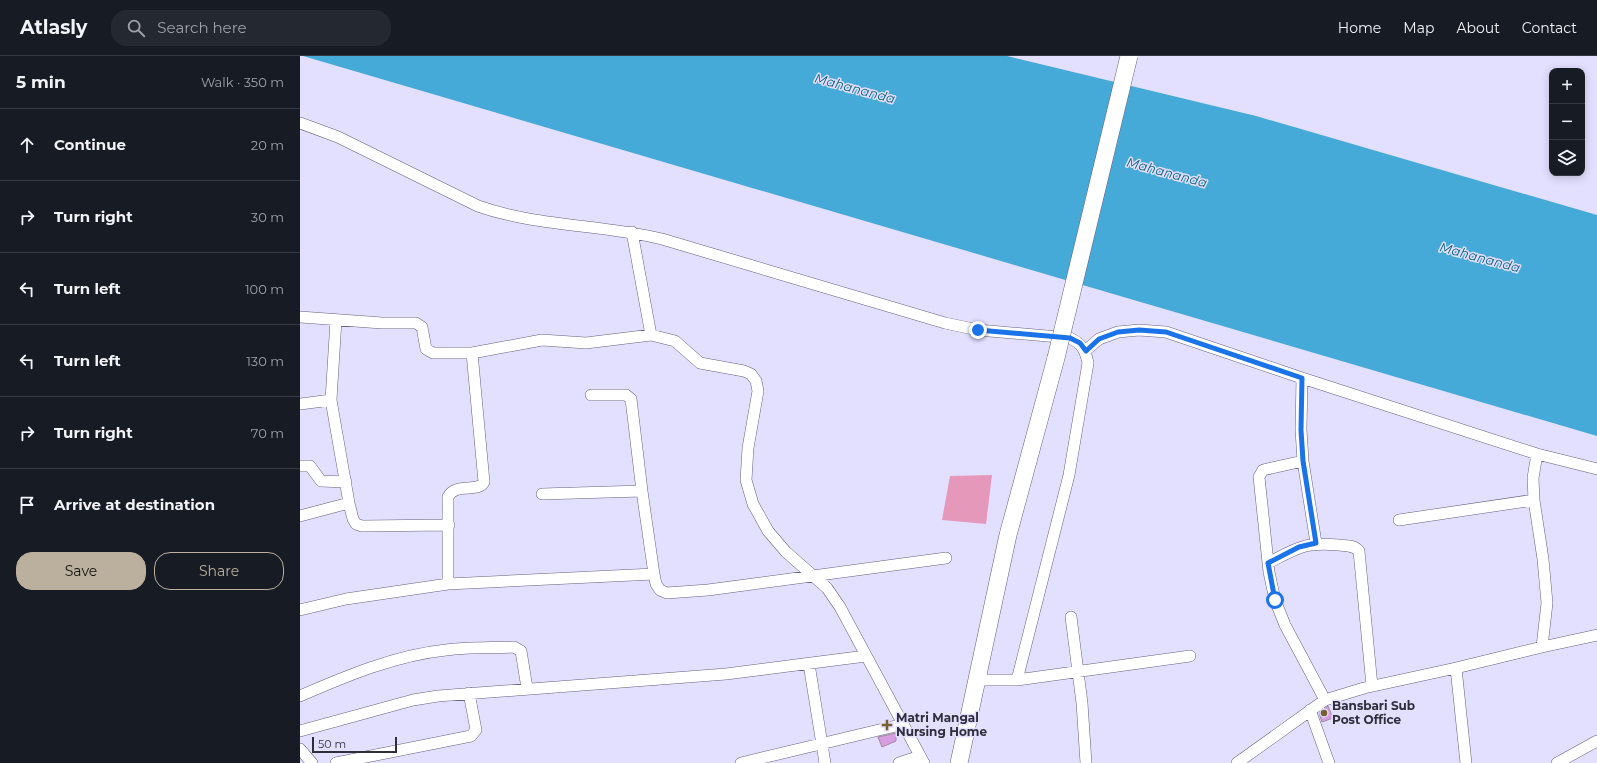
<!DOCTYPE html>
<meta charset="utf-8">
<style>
:root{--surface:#171b24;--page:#242831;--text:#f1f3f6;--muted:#9ea1a6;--line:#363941;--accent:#bab09d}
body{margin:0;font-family:Montserrat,sans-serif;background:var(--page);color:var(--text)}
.controls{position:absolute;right:12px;top:12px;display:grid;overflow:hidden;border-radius:8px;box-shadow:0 2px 10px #0003}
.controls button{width:36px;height:36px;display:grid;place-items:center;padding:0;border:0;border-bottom:1px solid var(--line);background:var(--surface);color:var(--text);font:20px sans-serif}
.scale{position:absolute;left:12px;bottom:10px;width:85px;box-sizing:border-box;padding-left:4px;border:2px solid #2f2d39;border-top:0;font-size:11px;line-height:14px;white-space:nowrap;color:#2f2d39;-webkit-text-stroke:3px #e3dfff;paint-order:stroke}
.stop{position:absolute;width:12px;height:12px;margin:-9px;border:3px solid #1a73e8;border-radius:50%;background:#fff}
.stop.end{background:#1a73e8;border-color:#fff;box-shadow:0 1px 4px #0008}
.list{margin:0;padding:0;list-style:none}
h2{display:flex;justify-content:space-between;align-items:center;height:52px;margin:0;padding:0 16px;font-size:17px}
h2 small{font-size:13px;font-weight:400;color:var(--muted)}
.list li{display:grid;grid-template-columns:26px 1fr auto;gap:12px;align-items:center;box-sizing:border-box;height:72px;padding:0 16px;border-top:1px solid var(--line)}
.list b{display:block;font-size:15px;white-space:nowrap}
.list em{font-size:13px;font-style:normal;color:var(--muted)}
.actions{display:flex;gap:8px;padding:12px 16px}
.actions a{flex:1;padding:9px 0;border:1px solid var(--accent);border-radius:16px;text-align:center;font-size:14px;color:var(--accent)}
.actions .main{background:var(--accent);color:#111}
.icon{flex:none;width:22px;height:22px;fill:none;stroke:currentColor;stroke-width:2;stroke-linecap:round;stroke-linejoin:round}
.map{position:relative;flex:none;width:1297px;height:707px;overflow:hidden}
header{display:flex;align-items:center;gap:24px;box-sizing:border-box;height:56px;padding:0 20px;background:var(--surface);border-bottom:1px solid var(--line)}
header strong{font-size:19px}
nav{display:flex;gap:22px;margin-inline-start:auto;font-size:14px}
.search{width:280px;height:36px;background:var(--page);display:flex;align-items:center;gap:10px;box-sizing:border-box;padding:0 14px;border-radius:16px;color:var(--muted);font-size:15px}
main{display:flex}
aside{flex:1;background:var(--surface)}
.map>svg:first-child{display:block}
.green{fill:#e698ba}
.water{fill:#46aad8}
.building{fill:#d89ce0;stroke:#9f89a2}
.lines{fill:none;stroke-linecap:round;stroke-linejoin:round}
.minor-casing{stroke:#66617d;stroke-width:12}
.primary-casing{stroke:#66617d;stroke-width:18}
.minor{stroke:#fff;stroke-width:11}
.primary{stroke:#fff;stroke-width:17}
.primary-bridge-casing{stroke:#66617d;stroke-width:18;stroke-linecap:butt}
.primary-bridge{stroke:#fff;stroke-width:17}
.route{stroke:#1a73e8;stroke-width:5}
.poi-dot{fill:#775f30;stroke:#e3dfff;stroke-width:1.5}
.labels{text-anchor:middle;stroke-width:3;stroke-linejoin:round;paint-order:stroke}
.poi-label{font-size:12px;font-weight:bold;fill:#2f2d39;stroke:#e3dfff;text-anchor:start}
.water-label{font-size:13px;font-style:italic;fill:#0c5c7b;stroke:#e3dfff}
</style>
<header>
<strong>Atlasly</strong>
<div class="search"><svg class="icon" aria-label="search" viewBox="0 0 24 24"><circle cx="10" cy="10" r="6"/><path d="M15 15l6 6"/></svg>Search here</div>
<nav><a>Home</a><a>Map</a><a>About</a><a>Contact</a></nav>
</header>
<main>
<aside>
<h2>5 min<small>Walk · 350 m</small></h2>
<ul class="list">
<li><svg class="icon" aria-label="ahead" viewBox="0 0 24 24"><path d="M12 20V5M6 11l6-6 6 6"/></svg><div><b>Continue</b></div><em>20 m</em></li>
<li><svg class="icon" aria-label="right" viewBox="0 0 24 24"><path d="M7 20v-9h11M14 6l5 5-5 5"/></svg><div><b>Turn right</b></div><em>30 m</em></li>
<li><svg class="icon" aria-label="left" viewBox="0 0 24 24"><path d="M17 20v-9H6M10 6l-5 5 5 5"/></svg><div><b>Turn left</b></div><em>100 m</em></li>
<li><svg class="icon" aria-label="left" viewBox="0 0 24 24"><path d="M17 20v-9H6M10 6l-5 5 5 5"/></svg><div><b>Turn left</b></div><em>130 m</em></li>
<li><svg class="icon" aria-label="right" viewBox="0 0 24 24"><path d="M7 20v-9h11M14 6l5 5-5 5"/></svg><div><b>Turn right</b></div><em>70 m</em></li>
<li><svg class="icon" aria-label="arrive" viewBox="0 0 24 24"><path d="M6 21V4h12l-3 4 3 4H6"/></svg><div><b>Arrive at destination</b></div></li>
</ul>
<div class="actions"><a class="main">Save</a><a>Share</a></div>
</aside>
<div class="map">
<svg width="1297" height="707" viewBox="0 0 1297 707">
<rect width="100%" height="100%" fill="#e3dfff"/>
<path class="green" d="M692,419L686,468L642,464L650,420Z"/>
<path class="water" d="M3,0H707L956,60L1297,159V380Z"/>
<path class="building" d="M1028,650L1033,662L1022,666L1019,657Z
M596,677V685L582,691L578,681Z"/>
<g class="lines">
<defs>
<path id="minor" d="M0,67L38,81L178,150C237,171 301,168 362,183L645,267L678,274L770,282C782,288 785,293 788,307L769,419L717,624
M332,176L351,279
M0,261L82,267H116L122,271L126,293L133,297H172L242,284L286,287L351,279L375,285L400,307L444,315L451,318L456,325L458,335L448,392L446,424L453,448L468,475L486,496L527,532L540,551L624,707
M785,295L799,283L818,276L839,274L866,276L1002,322L1237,398L1297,413
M1002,322L1001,374L1003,405L1016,487
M0,348L31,344
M1003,405L963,414L959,421L969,516L975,544L985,569L1025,644
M0,410H10L21,425L46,426
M242,438L342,435
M49,447L53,463L56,468L62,470L149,469
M0,460L49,447L31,344L36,264
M1099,464L1234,444
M968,507C999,491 1004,486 1039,489C1047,490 1054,489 1059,495L1072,630
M354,518L356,528L360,534L367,537L408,534L646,502
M148,528V441C155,426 179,437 184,426L172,297
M0,554L46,543L148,528L354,518L342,435L331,343L326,339H291
M771,561L782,647L786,707
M1242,591L1297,579
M509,608L525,707
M1156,612L1242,591L1247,547L1243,503L1234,444L1233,422L1237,398
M677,624H717L890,600
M0,640C46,620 96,599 146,594C169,591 192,592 214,591L221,595L227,632
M1010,654L1029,707
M0,675L113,644L138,640L426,618L566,600
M0,693L12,707
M36,707L171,680L176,674L169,637
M441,707L604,668
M599,707L620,700
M937,707L1025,644L1064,632L1156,612L1166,707
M1257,707L1297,685"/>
<path id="primary" d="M659,707L708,479L756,302"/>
</defs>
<use href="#minor" class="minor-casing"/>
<use href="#primary" class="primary-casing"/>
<use href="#minor" class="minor"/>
<use href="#primary" class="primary"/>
<defs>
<path id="primary-bridge" d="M756,302L829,0"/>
</defs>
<use href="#primary-bridge" class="primary-bridge-casing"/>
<use href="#primary-bridge" class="primary-bridge"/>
</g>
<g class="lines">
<path class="route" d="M678,274L770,282L780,287L786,295L799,283L818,276L839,274L866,276L1002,322L1001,374L1003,405L1016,487L999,491L968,507L975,544"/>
</g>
<g class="poi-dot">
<circle cx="1024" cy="657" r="4"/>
<path d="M585 663h4v4h4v4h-4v4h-4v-4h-4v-4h4z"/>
</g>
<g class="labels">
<g class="poi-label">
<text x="1032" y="654">Bansbari Sub<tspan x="1032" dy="14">Post Office</tspan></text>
<text x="596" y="666">Matri Mangal<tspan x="596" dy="14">Nursing Home</tspan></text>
</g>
<g class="water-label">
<text transform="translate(555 32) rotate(15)" y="5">Mahananda</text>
<text transform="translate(867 116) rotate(15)" y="5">Mahananda</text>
<text transform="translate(1180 201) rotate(15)" y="5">Mahananda</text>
</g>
</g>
</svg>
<div class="controls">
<button>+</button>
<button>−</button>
<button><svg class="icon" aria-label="layers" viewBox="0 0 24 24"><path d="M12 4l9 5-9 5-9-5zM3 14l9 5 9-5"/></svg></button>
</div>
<div class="scale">50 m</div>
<div class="stop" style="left:975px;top:544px"></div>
<div class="stop end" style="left:678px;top:274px"></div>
</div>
</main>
